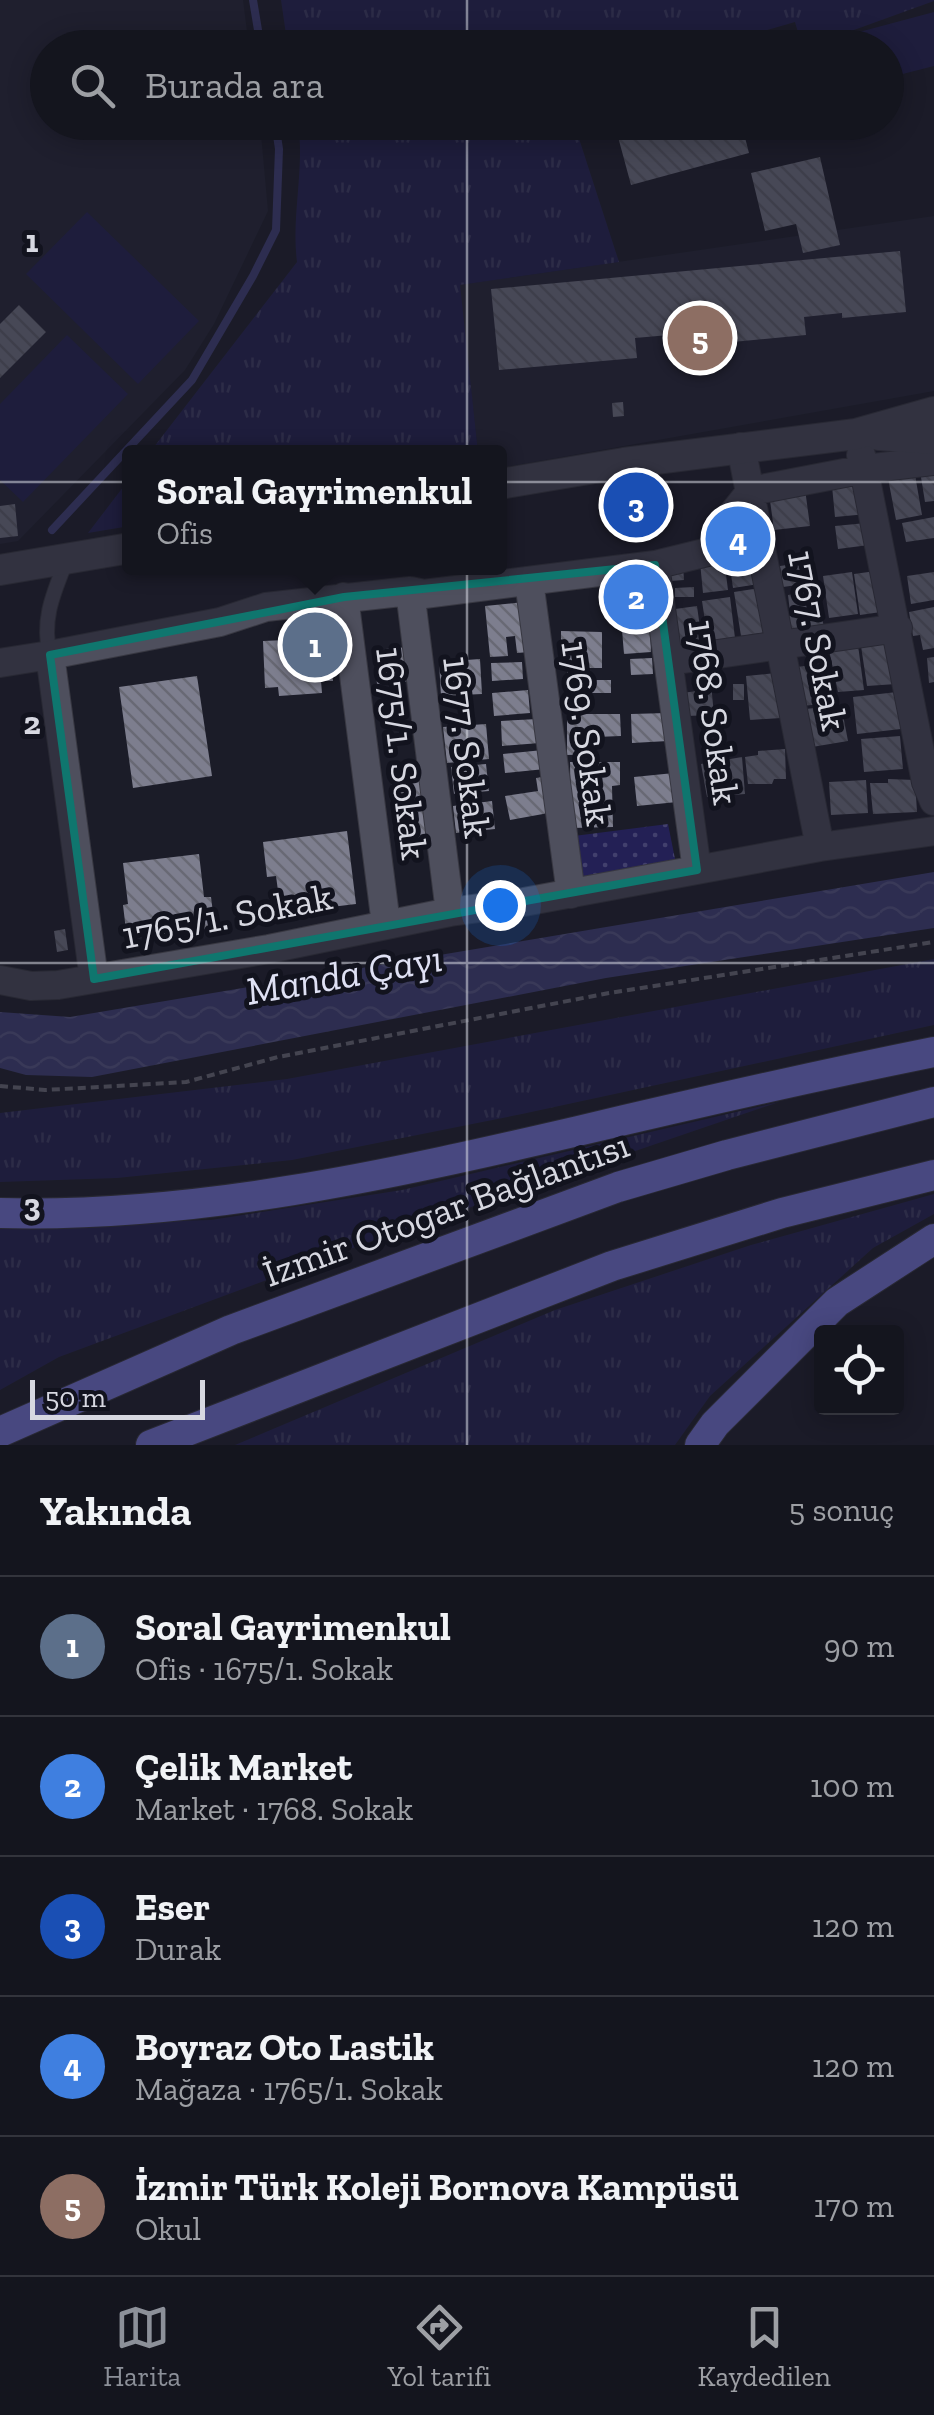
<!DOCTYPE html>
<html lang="tr">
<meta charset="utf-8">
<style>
:root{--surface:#14151e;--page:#21222b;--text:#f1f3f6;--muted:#9d9fa4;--line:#33343c;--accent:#8c9099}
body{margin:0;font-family:"Zilla Slab",serif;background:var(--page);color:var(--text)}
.controls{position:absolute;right:30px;bottom:30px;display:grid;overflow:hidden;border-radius:10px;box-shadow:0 5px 25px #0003}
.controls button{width:90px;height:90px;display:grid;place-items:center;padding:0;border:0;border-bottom:2px solid var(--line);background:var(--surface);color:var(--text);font:50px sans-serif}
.scale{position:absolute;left:30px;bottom:25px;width:175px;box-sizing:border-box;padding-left:10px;border:5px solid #d7d8e1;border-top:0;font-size:28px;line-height:35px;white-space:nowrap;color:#d7d8e1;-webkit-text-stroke:8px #12131e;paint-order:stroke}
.you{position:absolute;left:500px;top:905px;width:35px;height:35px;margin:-25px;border:8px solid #fff;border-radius:50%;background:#1a73e8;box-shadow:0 0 0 15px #1a73e833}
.badge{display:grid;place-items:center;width:65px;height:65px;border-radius:50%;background:var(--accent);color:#fff;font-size:32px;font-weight:700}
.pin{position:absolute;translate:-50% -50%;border:5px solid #fff;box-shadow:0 2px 10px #0006}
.popup{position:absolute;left:122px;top:445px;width:385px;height:130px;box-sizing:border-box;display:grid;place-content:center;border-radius:10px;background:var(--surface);filter:drop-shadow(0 2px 8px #0005);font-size:32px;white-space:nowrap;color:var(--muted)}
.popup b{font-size:38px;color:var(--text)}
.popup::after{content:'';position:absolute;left:50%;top:100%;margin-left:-20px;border:20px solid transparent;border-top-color:var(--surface)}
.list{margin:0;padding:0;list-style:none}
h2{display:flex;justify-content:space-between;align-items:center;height:130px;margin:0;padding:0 40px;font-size:42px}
h2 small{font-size:32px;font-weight:400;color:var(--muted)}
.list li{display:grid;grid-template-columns:65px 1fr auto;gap:30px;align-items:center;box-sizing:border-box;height:140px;padding:0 40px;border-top:2px solid var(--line)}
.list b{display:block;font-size:38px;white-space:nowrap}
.list p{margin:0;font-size:32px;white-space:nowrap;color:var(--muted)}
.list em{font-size:32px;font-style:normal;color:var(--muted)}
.icon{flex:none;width:55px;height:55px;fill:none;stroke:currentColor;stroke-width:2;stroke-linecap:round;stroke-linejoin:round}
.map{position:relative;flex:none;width:934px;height:1445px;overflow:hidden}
.search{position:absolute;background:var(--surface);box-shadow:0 5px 25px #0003;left:30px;right:30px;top:30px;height:110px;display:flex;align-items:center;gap:25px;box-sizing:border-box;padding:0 35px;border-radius:55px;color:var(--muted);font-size:38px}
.sheet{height:830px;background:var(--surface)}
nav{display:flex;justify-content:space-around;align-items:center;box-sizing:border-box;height:140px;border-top:2px solid var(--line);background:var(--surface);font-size:28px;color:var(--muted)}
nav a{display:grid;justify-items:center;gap:5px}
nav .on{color:var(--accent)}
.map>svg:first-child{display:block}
.built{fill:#242536}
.grass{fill:url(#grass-tufts)}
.park{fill:url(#park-dots)}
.garden{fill:#232055}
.water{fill:url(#water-waves)}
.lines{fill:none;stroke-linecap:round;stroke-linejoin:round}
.stream{stroke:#434380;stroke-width:8}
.building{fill:url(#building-back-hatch)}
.lane-casing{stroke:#383842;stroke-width:16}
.street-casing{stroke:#383842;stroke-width:30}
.secondary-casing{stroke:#383842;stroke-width:32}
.highway-casing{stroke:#383842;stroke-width:32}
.path{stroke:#767781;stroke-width:4;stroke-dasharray:8 5;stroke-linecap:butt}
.lane{stroke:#4e4f5d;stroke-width:14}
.street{stroke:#4e4f5d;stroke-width:28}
.secondary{stroke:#4e4f5d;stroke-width:30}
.highway{stroke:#7f7eeb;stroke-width:30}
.marked{fill:none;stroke:#0f766e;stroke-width:8;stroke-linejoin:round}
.grid{fill:none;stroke:#d7d8e1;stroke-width:2.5;stroke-opacity:0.55}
.labels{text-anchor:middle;stroke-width:10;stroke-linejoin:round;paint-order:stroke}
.street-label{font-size:38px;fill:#d7d8e1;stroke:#12131e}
.water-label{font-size:40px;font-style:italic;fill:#dfe1f4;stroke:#12131e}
.grid-label{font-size:32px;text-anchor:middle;font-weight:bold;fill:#d7d8e1;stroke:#12131e;stroke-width:10;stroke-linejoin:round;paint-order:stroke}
</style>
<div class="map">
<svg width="934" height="1445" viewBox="0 0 934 1445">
<defs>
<pattern id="grass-tufts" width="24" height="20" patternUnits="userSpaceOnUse" patternTransform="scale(2.5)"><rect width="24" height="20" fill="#232055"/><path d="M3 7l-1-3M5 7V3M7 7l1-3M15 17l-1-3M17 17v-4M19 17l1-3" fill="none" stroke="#42406d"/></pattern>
<pattern id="park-dots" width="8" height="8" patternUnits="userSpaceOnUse" patternTransform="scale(2.5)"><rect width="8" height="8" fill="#232055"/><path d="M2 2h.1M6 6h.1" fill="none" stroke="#42406d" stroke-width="1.8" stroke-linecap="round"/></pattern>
<pattern id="water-waves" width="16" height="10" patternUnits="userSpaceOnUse" patternTransform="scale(2.5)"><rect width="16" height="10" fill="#434380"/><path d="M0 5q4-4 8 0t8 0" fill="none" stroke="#5d5d92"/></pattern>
<pattern id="building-back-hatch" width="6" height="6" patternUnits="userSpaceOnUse" patternTransform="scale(2.5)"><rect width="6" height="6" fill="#7d7e8e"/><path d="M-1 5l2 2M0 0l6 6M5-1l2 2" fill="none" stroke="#686974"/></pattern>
</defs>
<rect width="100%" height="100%" fill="#1b1c28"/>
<path class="built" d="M0,0H243L249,47L48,48V122L260,123L268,211L214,324L185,370L18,541L0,544Z
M934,216V391L500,468V452H478L459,285Z"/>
<path class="grass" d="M281,0H934V1L818,43L802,46L795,22L708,47L288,48Z
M298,123H574L619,262L460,285L478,452H150L297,262C291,216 305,169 298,123Z
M130,478V526L88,533Z
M934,959V1025L522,1114L292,1160L117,1178L0,1182V1113L287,1079Z
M779,1102L369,1242L59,1357L0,1390V1226L211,1220L402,1190Z
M934,1194V1214L873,1248L710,1396L675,1445H235L555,1310L751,1245Z"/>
<path class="park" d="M668,824L677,869L583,884L574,836Z"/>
<path class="garden" d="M934,12V66L887,78L886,48L819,47L818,43Z
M87,212L199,321L138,384L26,274Z
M67,335L128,394L23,502L0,480V404Z"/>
<path class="water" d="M934,872V928L606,978L92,1077L26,1075L0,1068V1012L70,1017Z"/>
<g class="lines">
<path class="stream" d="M253,0L261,48
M52,530L192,380L253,276L276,230L279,149L275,122"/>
</g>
<path class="building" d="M614,122H741L749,153L631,185Z
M820,157L840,245L803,253L796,224L765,231L751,173Z
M900,251L906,312L842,318V313L804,317L806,335L670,348L669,335L635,338L637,358L499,370L491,289Z
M19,305L46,332L0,378V324Z
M623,402L624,416L613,417L612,403Z
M914,469L922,515L896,520L887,473Z
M934,469V501L925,502L920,471Z
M864,482L867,514L835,517L832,486Z
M805,489L810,526L774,530L769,493Z
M15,504L18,536L0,538V506Z
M934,517V538L906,542L902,523Z
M866,523L869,545L838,549L835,526Z
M751,530L759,584L733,588L725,534Z
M724,559L728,590L703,593L700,562Z
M808,562L811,583L783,587L780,566Z
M683,566L684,580L670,581L669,567Z
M883,570L888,611L860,615L854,574Z
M852,572L858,614L829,618L823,576Z
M934,572V600L911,604L907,576Z
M653,585L657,619L619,621L615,589Z
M694,587V597H675V588Z
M760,588L767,632L741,636L734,592Z
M805,592L807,610L790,612L788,595Z
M730,597L735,638L708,641L702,601Z
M524,602L529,652L517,653L515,636L506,637L508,656L490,657L485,606Z
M697,606L703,649L674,653L668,610Z
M934,607V648L923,650L920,635L913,636L909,612Z
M821,611L824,628L807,631L804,613Z
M802,614L805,632L788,634L785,617Z
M650,629L651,652L624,654L622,630Z
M561,631L602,632V668H588V676H567V647H561Z
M331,638L333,681H321L322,693L279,696L278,687L265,688L263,641Z
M892,643L896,684L867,686L861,646Z
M858,645L864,690L838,692L829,650Z
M408,647L411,681L377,684L374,650Z
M934,657V682L929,683L927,658Z
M652,658L653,674L631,675L630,659Z
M480,659L482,694L441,696L439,662Z
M522,662L523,679L492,681L491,663Z
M816,665L817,670L828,668L834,703L801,706L795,667Z
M697,673H710L714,715L686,716L682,693L697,691Z
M776,673L781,718L750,720L746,676Z
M197,676L212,776L133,788L119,687Z
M590,680H611V693H590Z
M733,684H744V700H733Z
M528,690L530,713L494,716L492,693Z
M897,692L901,729L857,734L853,697Z
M830,706V717L843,715L848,741L812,747L806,709Z
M667,713L668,741L632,743L631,714Z
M471,714L472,725L486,724L489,759L447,763L443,727L459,726L458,715Z
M567,714H620L621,736L596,737V754L567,755Z
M538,719L540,743L502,746L501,721Z
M900,736L903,769L864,772L861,739Z
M785,749L786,779H774L772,784H748L745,757L758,755V751Z
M543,750L545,769L505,773L503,754Z
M742,757L745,794L707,797L701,764Z
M425,761L434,840L398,844L389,765Z
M570,762H620V785L612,786L613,827L571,828Z
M486,764L489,791L454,794L451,767Z
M674,773L677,802L637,806L634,777Z
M548,776L554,812L510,820L505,796L538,791L536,778Z
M888,779L915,780L917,812L873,814L870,783H888Z
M866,780L868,813L831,815L829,782Z
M492,801L495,829L456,833L453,806Z
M347,831L356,904L281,913L276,876L267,877L263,842Z
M199,854L204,897H211L215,928L127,939L123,905L128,904L123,863Z
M65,929L68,950L57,952L54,931Z"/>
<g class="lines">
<defs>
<path id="lane" d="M50,655C41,619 54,592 67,559"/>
<path id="street" d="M741,447L820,847
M861,455L926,782L934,801
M655,565L697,870
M529,581L571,894
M410,591L450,912
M344,597L386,924
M669,661L898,628
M0,663L50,655
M94,979L50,655L220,622L266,607L410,591L424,594L655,565L712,551L723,526L751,491L865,469L934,461
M0,980L31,986L58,985L269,949L450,912L524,902L820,847L934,831"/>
<path id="secondary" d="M879,435L934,439
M500,484L624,463L856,434L934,412
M0,570L130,548"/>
<path id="highway" d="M0,1213C196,1218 388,1175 578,1131C696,1103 815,1076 934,1052
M0,1432L231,1330L618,1187L727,1155L934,1102
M151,1445L612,1266L782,1213L934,1175
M700,1445L715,1424L837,1302L934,1239"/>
</defs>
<use href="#lane" class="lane-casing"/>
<use href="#street" class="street-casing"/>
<use href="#secondary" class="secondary-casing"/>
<use href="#highway" class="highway-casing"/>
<path class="path" d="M0,1086L45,1090L186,1082L278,1057L609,993L934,942"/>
<use href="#lane" class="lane"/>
<use href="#street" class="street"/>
<use href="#secondary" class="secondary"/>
<use href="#highway" class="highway"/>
</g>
<path d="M0 0H934V1445H0ZM655,565L697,870L94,979L50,655L344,597Z" fill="#1b1c28" fill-opacity=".55" fill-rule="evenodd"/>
<path class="marked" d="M655,565L697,870L94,979L50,655L344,597Z"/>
<path class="grid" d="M467,0V48M467,122V1445M0,482H934M0,963H934"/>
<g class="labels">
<g class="street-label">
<text transform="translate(818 640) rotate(79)" y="13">1767. Sokak</text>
<text transform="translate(714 712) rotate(82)" y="13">1768. Sokak</text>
<text transform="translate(587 733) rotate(82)" y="13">1769. Sokak</text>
<text transform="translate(467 747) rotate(83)" y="13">1677. Sokak</text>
<text transform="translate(402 753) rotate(83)" y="13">1675/1. Sokak</text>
<text transform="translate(227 916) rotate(-11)" y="13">1765/1. Sokak</text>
<text transform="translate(446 1209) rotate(-20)" y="13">İzmir Otogar Bağlantısı</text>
</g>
<g class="water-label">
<text transform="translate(344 974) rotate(-10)" y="14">Manda Çayı</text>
</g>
</g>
<g class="grid-label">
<text x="32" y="252">1</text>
<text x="32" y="734">2</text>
<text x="32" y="1216">3</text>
</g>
</svg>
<div class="controls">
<button><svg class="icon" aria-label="locate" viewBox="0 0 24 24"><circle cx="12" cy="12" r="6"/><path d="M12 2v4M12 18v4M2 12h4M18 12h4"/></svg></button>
</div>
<div class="scale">50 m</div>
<div class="you"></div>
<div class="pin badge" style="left:315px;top:645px;background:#5c6f8a">1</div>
<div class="popup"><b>Soral Gayrimenkul</b>Ofis</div>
<div class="pin badge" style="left:636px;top:597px;background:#3f7fe0">2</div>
<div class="pin badge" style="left:636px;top:505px;background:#1a4fb4">3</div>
<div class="pin badge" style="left:738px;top:539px;background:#3f7fe0">4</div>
<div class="pin badge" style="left:700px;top:338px;background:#8d6e63">5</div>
<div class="search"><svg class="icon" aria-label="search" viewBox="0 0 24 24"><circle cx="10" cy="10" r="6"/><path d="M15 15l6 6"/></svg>Burada ara</div>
</div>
<section class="sheet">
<h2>Yakında<small>5 sonuç</small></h2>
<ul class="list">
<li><span class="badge" style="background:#5c6f8a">1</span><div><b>Soral Gayrimenkul</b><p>Ofis · 1675/1. Sokak</p></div><em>90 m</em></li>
<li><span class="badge" style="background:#3f7fe0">2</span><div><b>Çelik Market</b><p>Market · 1768. Sokak</p></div><em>100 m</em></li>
<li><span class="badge" style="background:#1a4fb4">3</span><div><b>Eser</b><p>Durak</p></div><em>120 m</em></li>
<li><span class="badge" style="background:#3f7fe0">4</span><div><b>Boyraz Oto Lastik</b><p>Mağaza · 1765/1. Sokak</p></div><em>120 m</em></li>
<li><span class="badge" style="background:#8d6e63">5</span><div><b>İzmir Türk Koleji Bornova Kampüsü</b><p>Okul</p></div><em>170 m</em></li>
</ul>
</section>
<nav>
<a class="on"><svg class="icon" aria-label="map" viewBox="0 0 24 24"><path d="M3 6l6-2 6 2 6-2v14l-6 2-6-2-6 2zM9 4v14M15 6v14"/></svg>Harita</a>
<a><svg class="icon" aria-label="directions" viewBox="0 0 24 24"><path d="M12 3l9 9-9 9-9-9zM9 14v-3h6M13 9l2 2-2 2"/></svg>Yol tarifi</a>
<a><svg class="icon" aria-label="saved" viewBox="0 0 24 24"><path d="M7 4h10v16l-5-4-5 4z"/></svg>Kaydedilen</a>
</nav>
